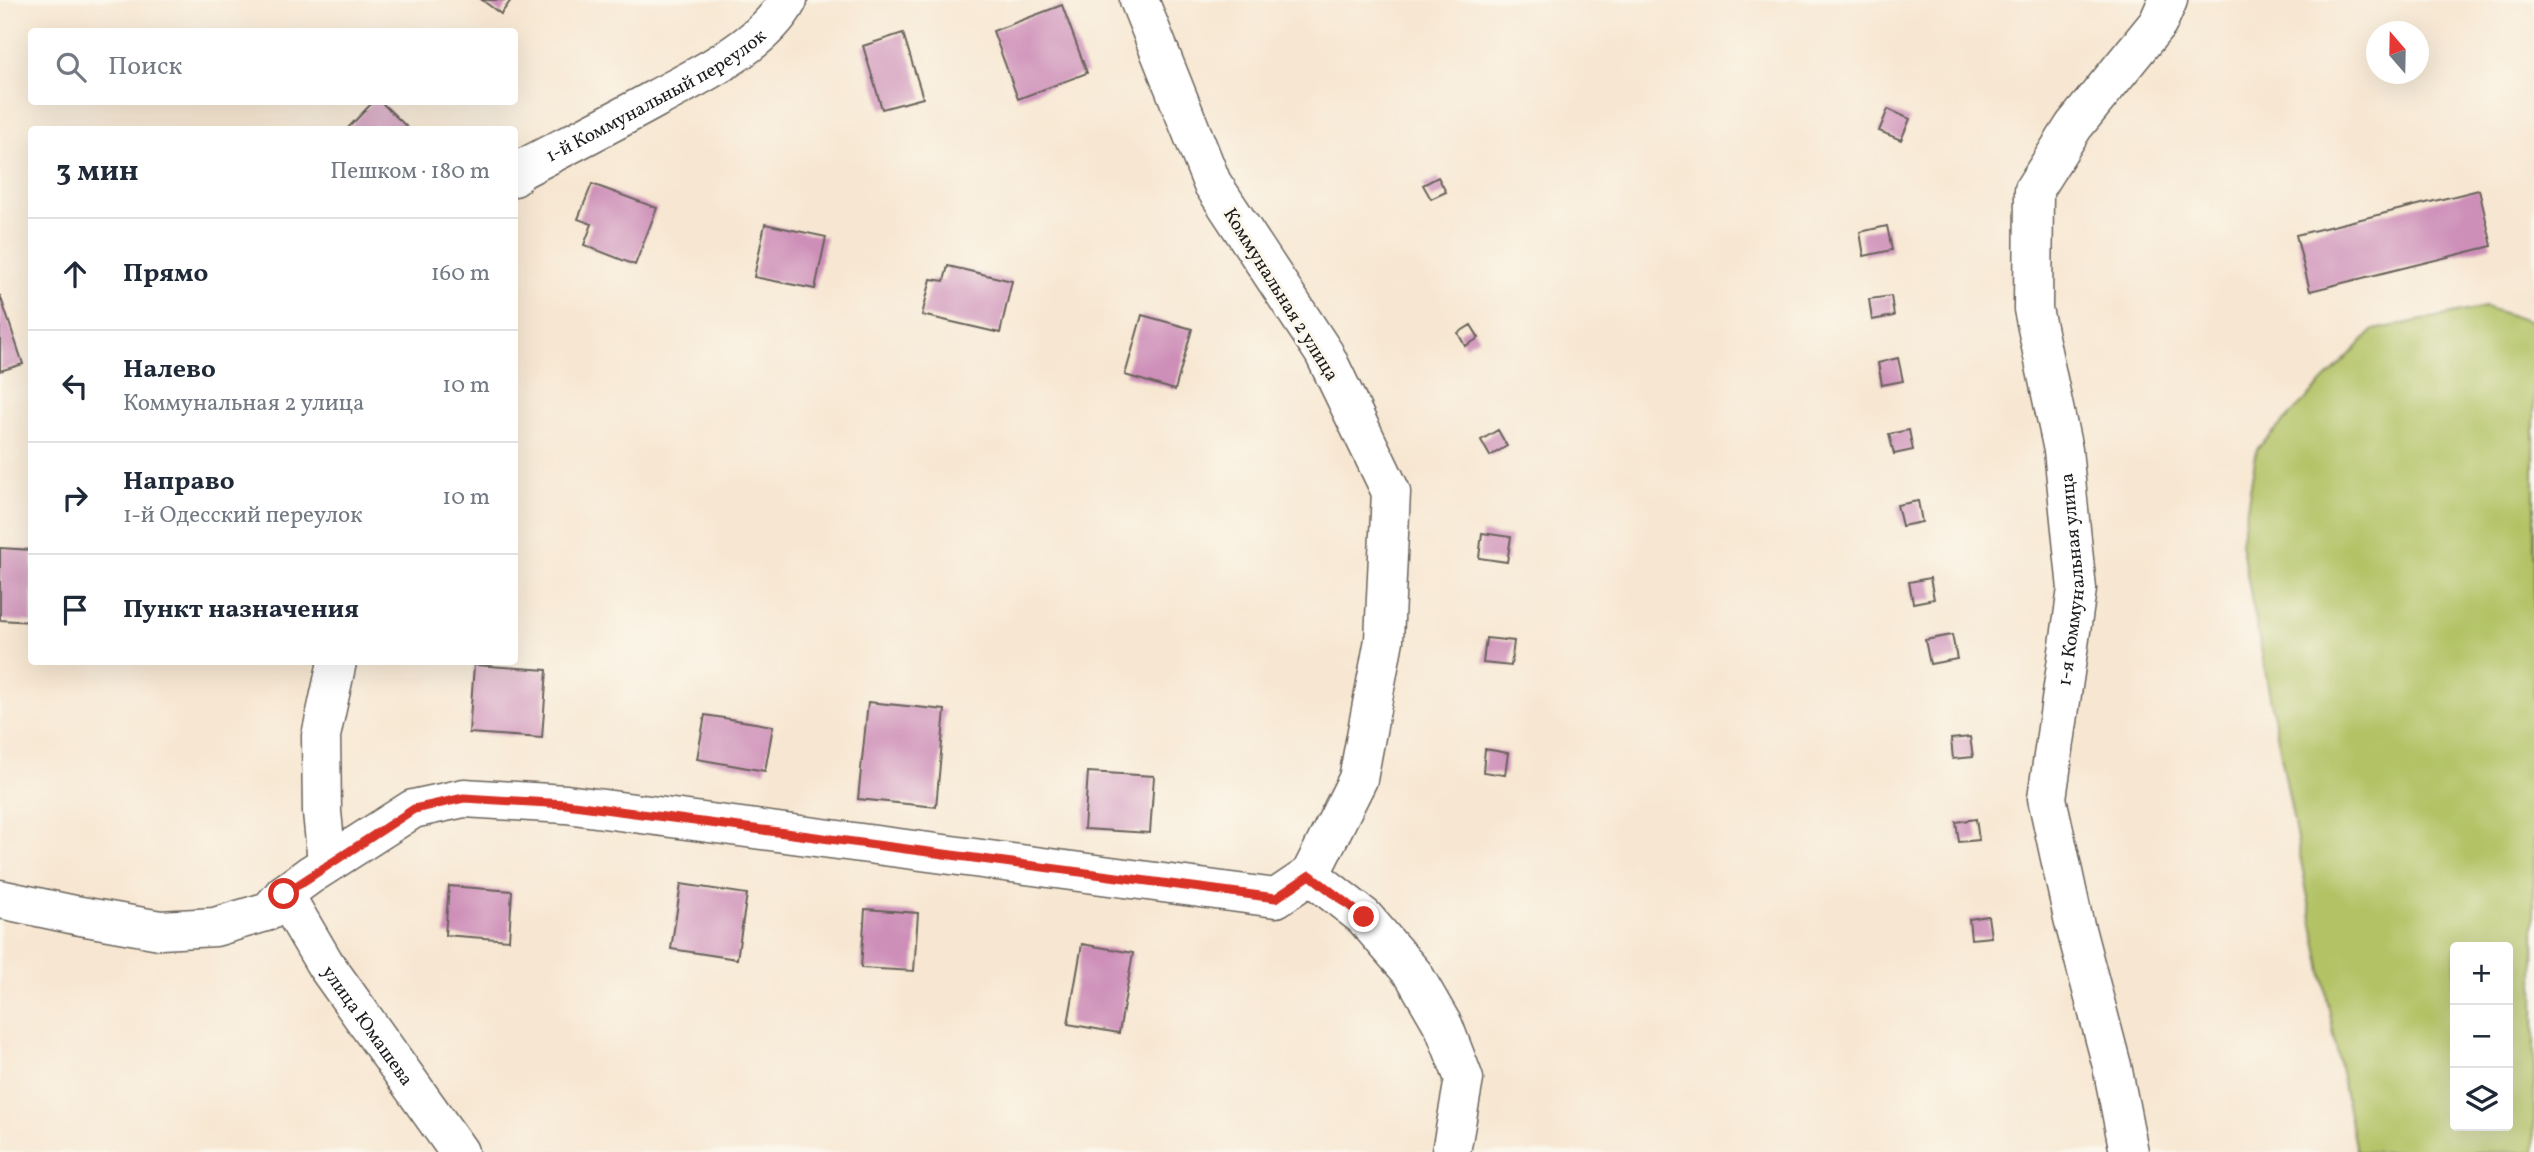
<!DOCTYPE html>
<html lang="ru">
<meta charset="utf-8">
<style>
:root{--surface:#fff;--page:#f6f6f7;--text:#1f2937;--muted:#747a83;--line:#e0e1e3}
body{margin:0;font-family:Vollkorn,serif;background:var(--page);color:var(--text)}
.controls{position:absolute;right:21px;bottom:21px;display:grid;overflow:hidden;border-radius:7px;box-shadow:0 7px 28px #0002}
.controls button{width:63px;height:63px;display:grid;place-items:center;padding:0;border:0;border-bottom:2px solid var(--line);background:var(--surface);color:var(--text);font:35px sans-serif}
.compass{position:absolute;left:2366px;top:21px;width:63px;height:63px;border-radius:50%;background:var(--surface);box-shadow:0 7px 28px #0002;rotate:340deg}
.stop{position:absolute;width:21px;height:21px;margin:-16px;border:5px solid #d93025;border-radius:50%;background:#fff}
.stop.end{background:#d93025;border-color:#fff;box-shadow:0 2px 7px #0008}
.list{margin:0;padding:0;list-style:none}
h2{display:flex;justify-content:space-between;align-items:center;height:91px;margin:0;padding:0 28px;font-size:30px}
h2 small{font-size:23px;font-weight:400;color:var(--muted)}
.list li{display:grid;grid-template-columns:46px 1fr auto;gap:21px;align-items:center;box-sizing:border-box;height:112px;padding:0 28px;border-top:2px solid var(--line)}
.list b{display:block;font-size:26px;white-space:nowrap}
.list p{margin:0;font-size:23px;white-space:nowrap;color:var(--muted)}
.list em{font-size:23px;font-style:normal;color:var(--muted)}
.icon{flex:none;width:38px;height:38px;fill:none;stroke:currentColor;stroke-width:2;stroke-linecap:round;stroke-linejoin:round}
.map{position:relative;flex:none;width:2534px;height:1152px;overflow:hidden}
.search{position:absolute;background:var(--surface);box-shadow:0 7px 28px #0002;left:28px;top:28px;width:490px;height:77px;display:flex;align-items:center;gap:18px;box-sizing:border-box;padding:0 24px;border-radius:7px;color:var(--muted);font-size:26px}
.panel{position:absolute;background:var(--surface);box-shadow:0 7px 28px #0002;left:28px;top:126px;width:490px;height:539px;border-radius:7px}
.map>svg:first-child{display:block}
.green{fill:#b2c265;stroke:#676f40;stroke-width:2;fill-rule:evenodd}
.building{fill:#cd8eb8}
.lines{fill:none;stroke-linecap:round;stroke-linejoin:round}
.minor-casing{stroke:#69635c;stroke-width:41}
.minor{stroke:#fff;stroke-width:38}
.route{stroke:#d93025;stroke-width:9}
.labels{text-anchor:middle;stroke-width:6;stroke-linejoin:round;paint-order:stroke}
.street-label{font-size:19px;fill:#1c1c1c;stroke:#fbf7ec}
</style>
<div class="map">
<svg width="2534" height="1152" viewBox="0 0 2534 1152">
<rect width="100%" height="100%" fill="#fbf7ec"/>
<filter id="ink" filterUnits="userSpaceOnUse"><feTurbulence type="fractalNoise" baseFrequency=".0143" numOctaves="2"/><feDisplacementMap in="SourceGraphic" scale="14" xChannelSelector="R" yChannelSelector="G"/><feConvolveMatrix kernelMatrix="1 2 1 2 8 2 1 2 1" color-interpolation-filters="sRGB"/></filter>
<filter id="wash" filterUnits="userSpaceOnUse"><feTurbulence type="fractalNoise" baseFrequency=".00686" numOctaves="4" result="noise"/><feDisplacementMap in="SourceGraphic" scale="28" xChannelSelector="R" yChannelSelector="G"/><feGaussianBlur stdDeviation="1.57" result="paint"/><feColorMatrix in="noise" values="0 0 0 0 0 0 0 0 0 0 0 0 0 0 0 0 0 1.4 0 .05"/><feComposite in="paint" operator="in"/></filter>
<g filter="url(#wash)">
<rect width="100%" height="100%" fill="#f7e7d2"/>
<path class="green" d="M2485,307L2534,323V1152H2356L2241,543L2257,449L2374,330ZM2455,947H2508V1126H2455Z"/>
<g id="blocks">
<path class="building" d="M482,0H511L501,14Z
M1062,5L1087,73L1018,99L993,31Z
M903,33L923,98L882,109L863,46Z
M373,102H381L410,130H346Z
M1888,109L1910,119L1901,140L1879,131Z
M1438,177L1446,192L1431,199L1423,185Z
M592,184L657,208L635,265L584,245L592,224L578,219Z
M2479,190L2492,246L2310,291L2296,235Z
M765,224L826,237L815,289L754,277Z
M1887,226L1892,250L1864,256L1860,232Z
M948,266L1012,281L1000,333L922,315L931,279L944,281Z
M0,295L23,364L0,371Z
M1891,296L1894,316L1872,320L1869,299Z
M1142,315L1192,329L1175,390L1125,375Z
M1471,325L1479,338L1465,346L1458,333Z
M1898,358L1903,381L1882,385L1878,363Z
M1498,430L1507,446L1490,456L1481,440Z
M1909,430L1913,450L1894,454L1889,434Z
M1918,501L1922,522L1902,526L1897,505Z
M1482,533L1511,537L1507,562L1479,558Z
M0,548L32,550V622L0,620Z
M1930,578L1934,599L1913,603L1909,582Z
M1952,635L1957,659L1930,664L1925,640Z
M1486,638L1514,641L1511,666L1483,663Z
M474,665L547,670L542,738L469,733Z
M868,702L945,710L936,807L858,799Z
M705,715L773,726L765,771L697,759Z
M1970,737L1973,757L1953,759L1951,739Z
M1485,749L1508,753L1505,775L1483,772Z
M1088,772L1154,776L1150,833L1084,829Z
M1976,819L1979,840L1959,842L1956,822Z
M681,884L747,894L737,959L671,949Z
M449,886L512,891L509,940L445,935Z
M865,909L918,913L914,971L861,968Z
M1988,916L1991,937L1971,939L1969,919Z
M1082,944L1133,953L1119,1033L1068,1024Z"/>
</g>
</g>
<g filter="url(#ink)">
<use href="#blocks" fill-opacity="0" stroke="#69635c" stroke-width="2"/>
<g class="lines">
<defs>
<g id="minor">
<path id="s1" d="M514,177L520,170C566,146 612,123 657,98C700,75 764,45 788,0"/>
<path d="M327,863L322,812L321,736L337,662"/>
<path d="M1310,875L1364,917L1414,975L1444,1027L1464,1079L1451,1152"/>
<path id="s2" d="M284,894L325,964L459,1152"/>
<path d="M0,899L75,915L160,930L215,927L269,911L284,894L310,875L413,809L464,798L566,804L1276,898L1310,875L1358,779L1384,640L1391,492L1324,353L1212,183L1139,0"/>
<path id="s3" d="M2129,1152L2112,1066L2073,918L2047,798L2077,589L2063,450L2033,309L2034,189L2074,126L2158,23L2168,0"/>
</g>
</defs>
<use href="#minor" class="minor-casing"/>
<use href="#minor" class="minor"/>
</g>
</g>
<g class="lines" filter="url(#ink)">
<path class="route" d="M284,894L414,809L464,798L566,804L1276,898L1310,875L1364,917"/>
</g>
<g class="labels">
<g class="street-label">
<text dy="7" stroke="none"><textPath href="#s1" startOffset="164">1-й Коммунальный переулок</textPath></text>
<text transform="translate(1282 294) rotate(58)" y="7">Коммунальная 2 улица</text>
<text dy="7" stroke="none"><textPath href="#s3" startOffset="584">1-я Коммунальная улица</textPath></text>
<text dy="7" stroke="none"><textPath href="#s2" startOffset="156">улица Юмашева</textPath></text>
</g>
</g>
</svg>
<div class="controls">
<button>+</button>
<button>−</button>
<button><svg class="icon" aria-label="layers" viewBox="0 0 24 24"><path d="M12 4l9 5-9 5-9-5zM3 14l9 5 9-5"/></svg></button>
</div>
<svg class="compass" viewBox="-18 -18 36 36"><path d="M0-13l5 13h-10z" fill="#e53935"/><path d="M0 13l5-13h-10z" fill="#747a83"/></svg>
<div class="stop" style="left:284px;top:894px"></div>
<div class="stop end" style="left:1364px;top:917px"></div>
<div class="search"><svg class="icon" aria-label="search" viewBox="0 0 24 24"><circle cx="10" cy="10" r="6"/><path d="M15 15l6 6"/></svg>Поиск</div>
<section class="panel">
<h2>3 мин<small>Пешком · 180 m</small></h2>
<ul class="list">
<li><svg class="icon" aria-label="ahead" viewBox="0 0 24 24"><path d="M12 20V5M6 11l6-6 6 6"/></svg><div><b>Прямо</b></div><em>160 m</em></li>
<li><svg class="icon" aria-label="left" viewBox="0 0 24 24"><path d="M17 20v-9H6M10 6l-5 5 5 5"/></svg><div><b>Налево</b><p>Коммунальная 2 улица</p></div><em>10 m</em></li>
<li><svg class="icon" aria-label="right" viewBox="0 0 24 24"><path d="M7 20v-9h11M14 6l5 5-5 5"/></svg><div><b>Направо</b><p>1-й Одесский переулок</p></div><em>10 m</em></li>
<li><svg class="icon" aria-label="arrive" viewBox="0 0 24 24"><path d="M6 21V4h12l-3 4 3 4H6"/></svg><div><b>Пункт назначения</b></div></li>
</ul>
</section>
</div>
